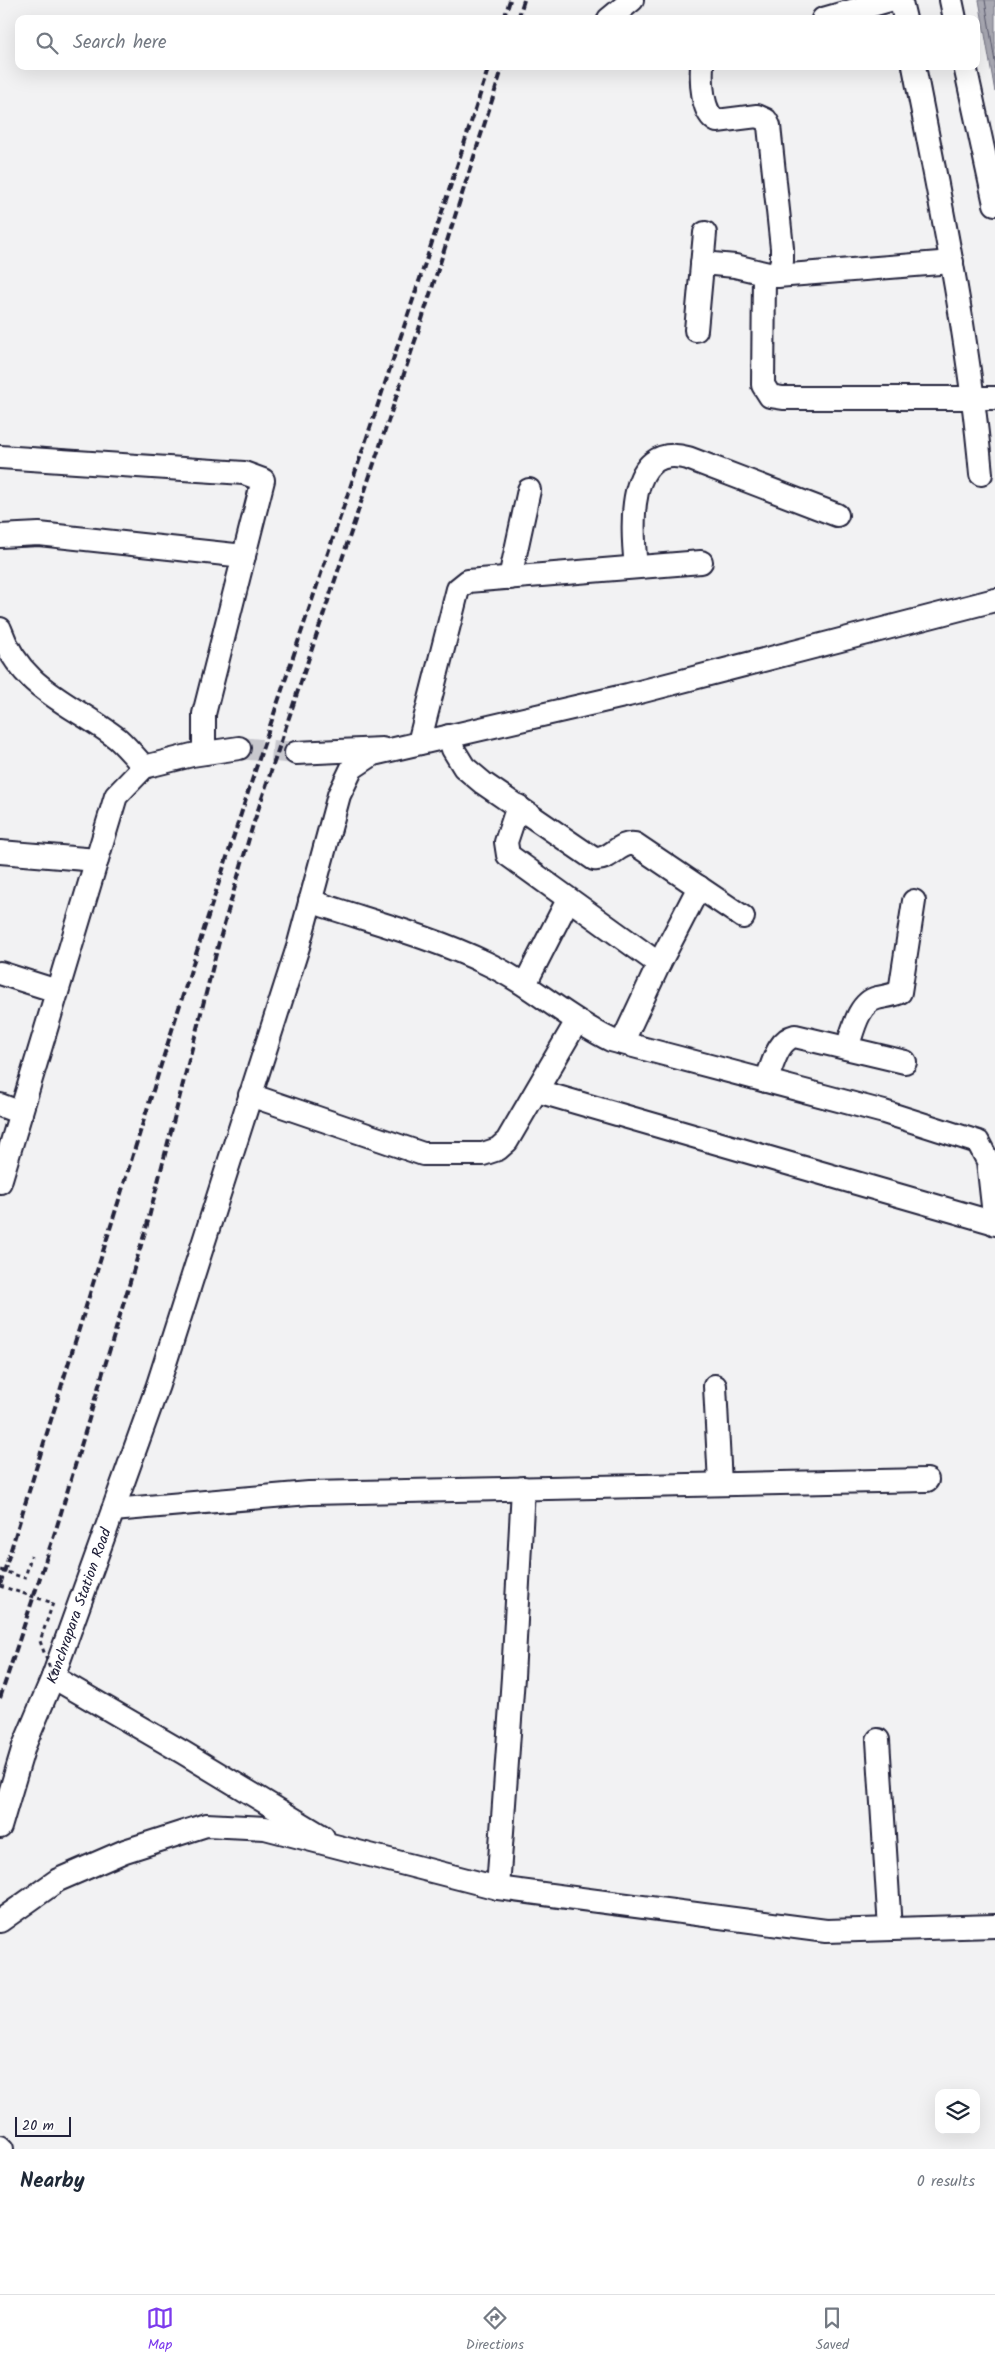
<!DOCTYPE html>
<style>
:root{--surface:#fff;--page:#f2f2f3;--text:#1f2937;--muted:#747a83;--line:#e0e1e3;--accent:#7c3aed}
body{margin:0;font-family:Kalam,sans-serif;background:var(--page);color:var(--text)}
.controls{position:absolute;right:15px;bottom:15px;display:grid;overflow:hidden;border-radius:10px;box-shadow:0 5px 20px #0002}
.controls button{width:45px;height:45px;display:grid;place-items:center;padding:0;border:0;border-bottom:1px solid var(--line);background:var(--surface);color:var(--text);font:25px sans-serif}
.scale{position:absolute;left:15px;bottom:12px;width:56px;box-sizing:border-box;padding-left:5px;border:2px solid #22223b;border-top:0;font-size:14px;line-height:18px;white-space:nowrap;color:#22223b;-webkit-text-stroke:4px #fff;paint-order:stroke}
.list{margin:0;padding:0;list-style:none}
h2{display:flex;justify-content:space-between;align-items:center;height:65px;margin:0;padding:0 20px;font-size:21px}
h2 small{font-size:16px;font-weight:400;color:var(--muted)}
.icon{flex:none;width:28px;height:28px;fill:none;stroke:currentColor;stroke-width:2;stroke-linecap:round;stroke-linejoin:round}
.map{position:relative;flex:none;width:995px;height:2149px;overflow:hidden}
.search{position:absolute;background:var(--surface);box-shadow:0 5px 20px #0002;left:15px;right:15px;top:15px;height:55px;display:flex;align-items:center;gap:12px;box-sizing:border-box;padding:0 18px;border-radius:10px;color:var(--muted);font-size:19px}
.sheet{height:145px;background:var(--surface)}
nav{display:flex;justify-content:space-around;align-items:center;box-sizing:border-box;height:70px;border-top:1px solid var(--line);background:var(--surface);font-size:14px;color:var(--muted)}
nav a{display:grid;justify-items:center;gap:2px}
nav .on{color:var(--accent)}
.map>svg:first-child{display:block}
.water{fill:#a8a8b2;stroke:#727282}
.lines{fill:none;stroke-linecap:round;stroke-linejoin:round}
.shore{stroke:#58586b;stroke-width:1}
.minor-tunnel{stroke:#c8c8ce;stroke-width:22;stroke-dasharray:22 11;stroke-linecap:butt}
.minor-casing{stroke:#22223b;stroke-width:26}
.minor{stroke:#fff;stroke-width:22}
.rail{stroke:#22223b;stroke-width:4;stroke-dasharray:8 4;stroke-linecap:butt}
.path-bridge{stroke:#22223b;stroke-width:3;stroke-dasharray:4 4;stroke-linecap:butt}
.labels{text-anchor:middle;stroke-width:4;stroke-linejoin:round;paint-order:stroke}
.street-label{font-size:15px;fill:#22223b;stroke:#fff}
</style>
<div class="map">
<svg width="995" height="2149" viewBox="0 0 995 2149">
<rect width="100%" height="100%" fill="#f2f2f3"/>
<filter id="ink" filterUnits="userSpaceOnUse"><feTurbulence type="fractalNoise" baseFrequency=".02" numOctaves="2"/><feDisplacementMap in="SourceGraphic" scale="10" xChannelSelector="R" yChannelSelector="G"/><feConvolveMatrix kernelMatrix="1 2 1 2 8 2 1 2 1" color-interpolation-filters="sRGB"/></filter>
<g filter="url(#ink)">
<path class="water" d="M979,0H995V92Z"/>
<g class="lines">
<path class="shore" d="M985,0L995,62"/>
<path class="minor-tunnel" d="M239,748L296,753"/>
<defs>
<g id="minor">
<path d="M896,0L901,2L905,19"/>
<path d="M951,0L955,19"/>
<path d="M609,19L632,0"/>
<path d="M823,19L890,0"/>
<path d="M702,66C701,81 702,114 717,121L757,116L766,120L769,126L782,248V261L777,276"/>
<path d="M914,66C940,201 969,336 981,474"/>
<path d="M965,66L995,204"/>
<path d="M702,263L735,266L777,276L952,262"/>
<path d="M764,274L763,385L770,396L783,398H995"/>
<path d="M696,330L705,233"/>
<path d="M0,457L244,473L263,480L204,714V753"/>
<path d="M0,536L39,534L244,556"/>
<path d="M636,567C632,530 625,441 688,458L837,515"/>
<path d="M510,578L529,490"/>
<path d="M0,629C21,690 72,703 118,739C127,747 136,758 144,767"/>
<path d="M449,736L453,749L464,767L483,783L594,859C611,861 619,841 635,844L743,917"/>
<path d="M419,743L458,589L468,581L701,562"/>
<path d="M296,753L382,749"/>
<path d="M518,806L506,842L508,855L659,964"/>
<path d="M0,852L97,860"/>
<path d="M310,901C369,921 430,936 486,963C531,984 567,1019 611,1040L884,1112L978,1142L988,1161L995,1224"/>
<path d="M0,973L57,991"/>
<path d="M525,984L568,900"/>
<path d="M622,1043L659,964L699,887"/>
<path d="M847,1048C853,1031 858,1003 877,998C885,996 892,996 900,992L914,901"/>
<path d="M766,1081C773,1065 777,1040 795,1036L905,1062"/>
<path d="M537,1091L995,1223"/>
<path d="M250,1095L423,1154H483L498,1149L507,1141L577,1021"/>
<path d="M0,1105L21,1113"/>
<path d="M0,1182L116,796L144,767L192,755L239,748"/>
<path d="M715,1386L720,1484"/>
<path d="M113,1510L309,1493L927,1480"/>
<path d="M53,1677L184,1753L323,1837"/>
<path d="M878,1740L890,1929"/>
<path id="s1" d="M0,1827L24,1746L53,1677L158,1385L298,947L339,795L352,768L373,754L628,695L995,600"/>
<path d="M498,1888L513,1677L523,1488"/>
<path d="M0,1921L58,1880L125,1851L206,1825L265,1828L498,1888L826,1931L995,1926"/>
<path d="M0,2147L2,2149"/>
</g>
</defs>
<use href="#minor" class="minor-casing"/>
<use href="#minor" class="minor"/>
<path class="rail" d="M504,19L510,0
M518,19L524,0
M0,1585C84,1314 166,1043 254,774C332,538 414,303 489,66
M0,1698L57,1526L147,1225L219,942L252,828L417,335L503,66"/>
<path class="path-bridge" d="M0,1570L25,1578L31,1556
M0,1586L53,1603L40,1641L53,1677"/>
</g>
</g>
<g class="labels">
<g class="street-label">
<text dy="5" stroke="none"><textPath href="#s1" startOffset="235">Kanchrapara Station Road</textPath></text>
</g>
</g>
</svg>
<div class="controls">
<button><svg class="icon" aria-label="layers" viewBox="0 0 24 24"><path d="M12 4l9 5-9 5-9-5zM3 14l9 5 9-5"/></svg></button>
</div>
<div class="scale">20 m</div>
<div class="search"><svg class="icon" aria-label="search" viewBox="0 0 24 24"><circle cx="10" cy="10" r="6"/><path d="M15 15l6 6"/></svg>Search here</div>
</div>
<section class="sheet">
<h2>Nearby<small>0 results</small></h2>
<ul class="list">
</ul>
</section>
<nav>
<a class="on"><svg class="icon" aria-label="map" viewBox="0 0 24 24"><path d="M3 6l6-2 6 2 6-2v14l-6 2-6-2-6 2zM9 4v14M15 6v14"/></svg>Map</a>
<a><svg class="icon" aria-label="directions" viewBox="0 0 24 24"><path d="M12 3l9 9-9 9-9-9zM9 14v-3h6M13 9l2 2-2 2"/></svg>Directions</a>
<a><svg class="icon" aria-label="saved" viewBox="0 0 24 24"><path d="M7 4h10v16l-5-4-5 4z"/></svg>Saved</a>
</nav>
